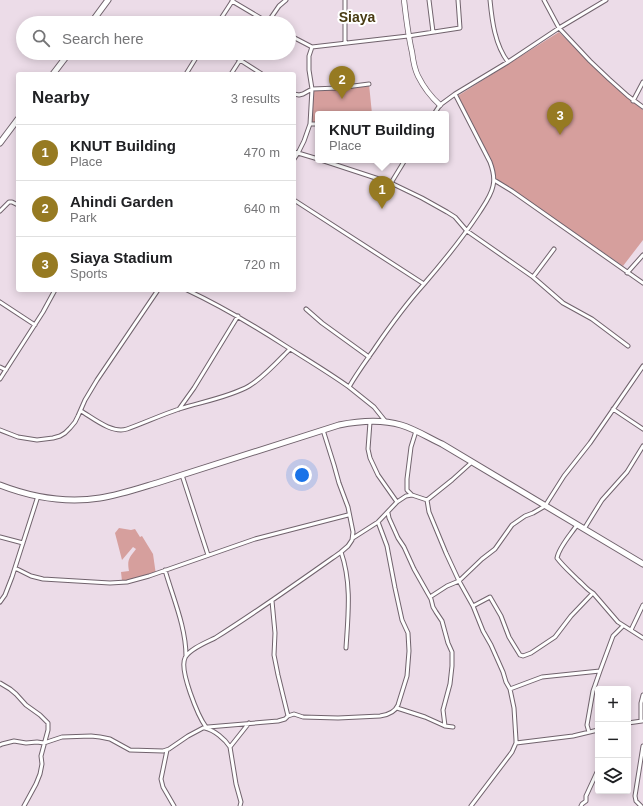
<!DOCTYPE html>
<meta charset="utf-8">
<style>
:root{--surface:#fff;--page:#f2f2f2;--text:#202124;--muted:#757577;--line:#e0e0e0;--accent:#967a22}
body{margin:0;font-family:Helvetica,sans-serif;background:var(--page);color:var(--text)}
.controls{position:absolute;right:12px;bottom:12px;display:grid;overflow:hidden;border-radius:4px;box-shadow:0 2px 10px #0003}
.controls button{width:36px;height:36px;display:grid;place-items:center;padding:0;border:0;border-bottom:1px solid var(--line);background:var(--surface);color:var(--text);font:20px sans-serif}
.you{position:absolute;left:302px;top:475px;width:14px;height:14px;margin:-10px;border:3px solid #fff;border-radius:50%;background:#1a73e8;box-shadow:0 0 0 6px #1a73e833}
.badge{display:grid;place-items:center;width:26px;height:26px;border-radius:50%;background:var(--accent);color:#fff;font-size:13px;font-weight:700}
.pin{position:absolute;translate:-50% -33px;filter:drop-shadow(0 1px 2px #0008)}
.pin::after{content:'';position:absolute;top:21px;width:14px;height:12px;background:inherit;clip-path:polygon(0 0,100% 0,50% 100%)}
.popup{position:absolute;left:315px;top:111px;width:134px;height:52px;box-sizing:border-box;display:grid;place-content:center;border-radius:4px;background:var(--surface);filter:drop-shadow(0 1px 3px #0005);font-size:13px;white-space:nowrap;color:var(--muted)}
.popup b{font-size:15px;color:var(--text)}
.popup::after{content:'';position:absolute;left:50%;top:100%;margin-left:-8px;border:8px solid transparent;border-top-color:var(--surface)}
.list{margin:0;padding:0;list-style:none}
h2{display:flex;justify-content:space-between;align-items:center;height:52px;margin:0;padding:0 16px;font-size:17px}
h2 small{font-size:13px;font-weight:400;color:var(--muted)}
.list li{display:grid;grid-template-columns:26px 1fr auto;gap:12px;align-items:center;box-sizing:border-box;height:56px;padding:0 16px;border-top:1px solid var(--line)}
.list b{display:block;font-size:15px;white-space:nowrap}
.list p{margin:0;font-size:13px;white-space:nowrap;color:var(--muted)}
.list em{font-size:13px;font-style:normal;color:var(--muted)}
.icon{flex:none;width:22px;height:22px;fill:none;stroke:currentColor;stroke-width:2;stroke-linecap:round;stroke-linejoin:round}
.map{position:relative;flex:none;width:643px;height:806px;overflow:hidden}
.search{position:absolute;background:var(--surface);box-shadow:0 2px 10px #0003;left:16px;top:16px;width:280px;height:44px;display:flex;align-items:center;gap:10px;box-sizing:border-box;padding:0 14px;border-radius:22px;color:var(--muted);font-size:15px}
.panel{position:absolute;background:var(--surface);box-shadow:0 2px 10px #0003;left:16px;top:72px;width:280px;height:220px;border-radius:4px}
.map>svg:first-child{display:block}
.green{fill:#d69f9d}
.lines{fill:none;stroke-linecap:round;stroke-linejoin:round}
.minor-casing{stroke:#71636d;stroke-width:5}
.secondary-casing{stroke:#71636d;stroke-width:6}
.primary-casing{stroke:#71636d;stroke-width:7}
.trunk-casing{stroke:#71636d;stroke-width:7}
.minor{stroke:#fff;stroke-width:3}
.secondary{stroke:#fff;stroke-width:4.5}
.primary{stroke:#fff;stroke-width:5}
.trunk{stroke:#fff;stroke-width:5}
.labels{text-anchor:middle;stroke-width:4;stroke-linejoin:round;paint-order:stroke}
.district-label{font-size:14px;font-weight:bold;fill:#493b13;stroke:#fff}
</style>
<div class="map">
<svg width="643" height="806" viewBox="0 0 643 806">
<rect width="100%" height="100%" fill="#ecdce8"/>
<path class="green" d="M559,32L591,64L643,110V240L623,266L549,215L494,180L491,159L456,97Z
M369,84L372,114H318V124H312V89Z
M119,528L131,530L135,529L140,537L142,536L153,554L156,575L122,581L121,572L129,571C127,560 129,558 136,549L133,547L122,560L115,533Z"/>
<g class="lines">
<defs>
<path id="minor" d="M429,0L433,32
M490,0C492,21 495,45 508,62
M544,0L559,28L590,61L609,79L628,96L643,107
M232,1L269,23
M268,22L279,6L286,0
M218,23L233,0
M289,35L312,47
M345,43V0
M229,53L262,74
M186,74L199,53
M231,74L240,60
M294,94L299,95L303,94L312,89L338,88L369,84
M633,101L643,82
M434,114L440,105L455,94L508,62L559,28L606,0
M310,124H318
M294,152L298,153L304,141L310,124L312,89L309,70V56L312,47L408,36L460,28L458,0
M294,159L298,153L318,159
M321,160L391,183L405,160
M494,180L512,191L643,283
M391,183L422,198L447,212L455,217L467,231L533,277L554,249
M294,200L424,284C406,304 390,326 375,348C366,361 357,373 349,387L374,407L386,422
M0,211L9,202H12L18,205
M627,273L643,255
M533,277L563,303L592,319L628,346
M424,284C443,262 462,239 479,213C484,205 491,196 493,186C495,178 493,170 490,162L455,94
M187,290C221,306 253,325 284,345C306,359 328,372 349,387
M0,302L35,325
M306,309L322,323L369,357
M0,367L6,370
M0,379L43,312L55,290
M179,409L194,388L238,316
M613,409L643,429
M81,411C93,418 112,434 127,429C144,423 161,415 179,409C201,402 230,397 249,386C263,378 279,360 290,349
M370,422L368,449L370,458L378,475L397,502
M0,430L18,437L37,440L53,438L60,436L65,433L70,428L75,422L78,416L85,400L97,380L158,290
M182,475L208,555
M412,495L407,490V479L411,447L416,431
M427,500L452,480L472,462
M388,513L389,518L398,538L404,547L414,569L431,599L433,607L436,612L442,621L448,643L452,652V666L450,684L443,710L445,726
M577,525C571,534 559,547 557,558C563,566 571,573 578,580C583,584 587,590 593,593L618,622L643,638
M584,529L602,500L627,472L643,446
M0,537L23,543
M353,538L378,522L397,502L406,496L412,495L427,500L429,512L446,553L459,581L473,606L483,631L491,645L503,672L506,682L510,689L514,708L516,740V743L512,752L471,806
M341,552C352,583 348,616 346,648
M15,568L31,576L43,579L110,583L127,582L149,576L255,539L348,515
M165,570C173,598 186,627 186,656
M430,597L447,586L459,581L482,559L495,549L512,525L525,516L533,513L545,506L564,476L590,443L643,366
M272,601L275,633L274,655L278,675L288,716
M0,602L5,595L12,577L38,496
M473,606L490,597L501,616L509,637L520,655L523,656L531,653L555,637L571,616L593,593
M631,630L643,605
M0,683L10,689L16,694L26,705L40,715L48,723V730L41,756L42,764L40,774L36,784L24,806
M510,689L542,677L600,671
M397,708L425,717L445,726L453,727
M641,721V703L643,695
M628,723L642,721
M206,727C198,716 179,670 185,658C189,649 207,642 215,638C258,611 300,581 341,552L348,546L352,540L353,532L348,507L339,483L334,465L323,430
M205,728C214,730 225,739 230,747L236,784L241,802L240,806
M589,732L587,725L593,691L600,671L613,636L623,626
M516,743L573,736L598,730
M0,745L2,744L14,741L26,743L37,742L44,743L62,737L91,736L100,737L110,739L130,750L163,751L169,749L188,736L203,728L208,727L278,721L285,719L288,716L294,714L303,717L338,718L380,716C388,715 395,712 398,705L407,676L409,651L408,633L402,620L395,588L387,546L378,522
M230,747L249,723
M167,750L161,779L163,787L174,806
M581,806L582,804L586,801V796L598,770
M641,806L636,801L635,796L643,746"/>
<path id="secondary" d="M404,0C406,17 408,35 412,52C413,60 414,68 418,76C423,86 431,97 440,105"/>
<path id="primary" d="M91,23L108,0
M53,74L69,53
M0,143L18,119"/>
<path id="trunk" d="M0,485C31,497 67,503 100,498C120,495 140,488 160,482L339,425C359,421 381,419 401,425C415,429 429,438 442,444L643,564"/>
</defs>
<use href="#minor" class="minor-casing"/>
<use href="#secondary" class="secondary-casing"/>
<use href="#primary" class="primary-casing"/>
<use href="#trunk" class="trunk-casing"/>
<use href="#minor" class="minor"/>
<use href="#secondary" class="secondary"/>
<use href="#primary" class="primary"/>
<use href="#trunk" class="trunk"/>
</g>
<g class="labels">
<g class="district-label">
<text x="357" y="22">Siaya</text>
</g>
</g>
</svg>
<div class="controls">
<button>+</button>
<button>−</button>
<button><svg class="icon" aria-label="layers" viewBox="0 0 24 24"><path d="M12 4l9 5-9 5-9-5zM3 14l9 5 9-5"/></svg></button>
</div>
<div class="you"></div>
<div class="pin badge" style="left:382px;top:209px">1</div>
<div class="popup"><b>KNUT Building</b>Place</div>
<div class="pin badge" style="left:342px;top:99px">2</div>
<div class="pin badge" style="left:560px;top:135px">3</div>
<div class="search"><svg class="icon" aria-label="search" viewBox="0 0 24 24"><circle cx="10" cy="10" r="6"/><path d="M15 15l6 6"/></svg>Search here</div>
<section class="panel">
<h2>Nearby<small>3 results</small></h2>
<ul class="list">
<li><span class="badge">1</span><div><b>KNUT Building</b><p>Place</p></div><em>470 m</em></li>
<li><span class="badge">2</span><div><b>Ahindi Garden</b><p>Park</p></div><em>640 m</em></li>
<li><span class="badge">3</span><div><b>Siaya Stadium</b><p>Sports</p></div><em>720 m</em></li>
</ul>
</section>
</div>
